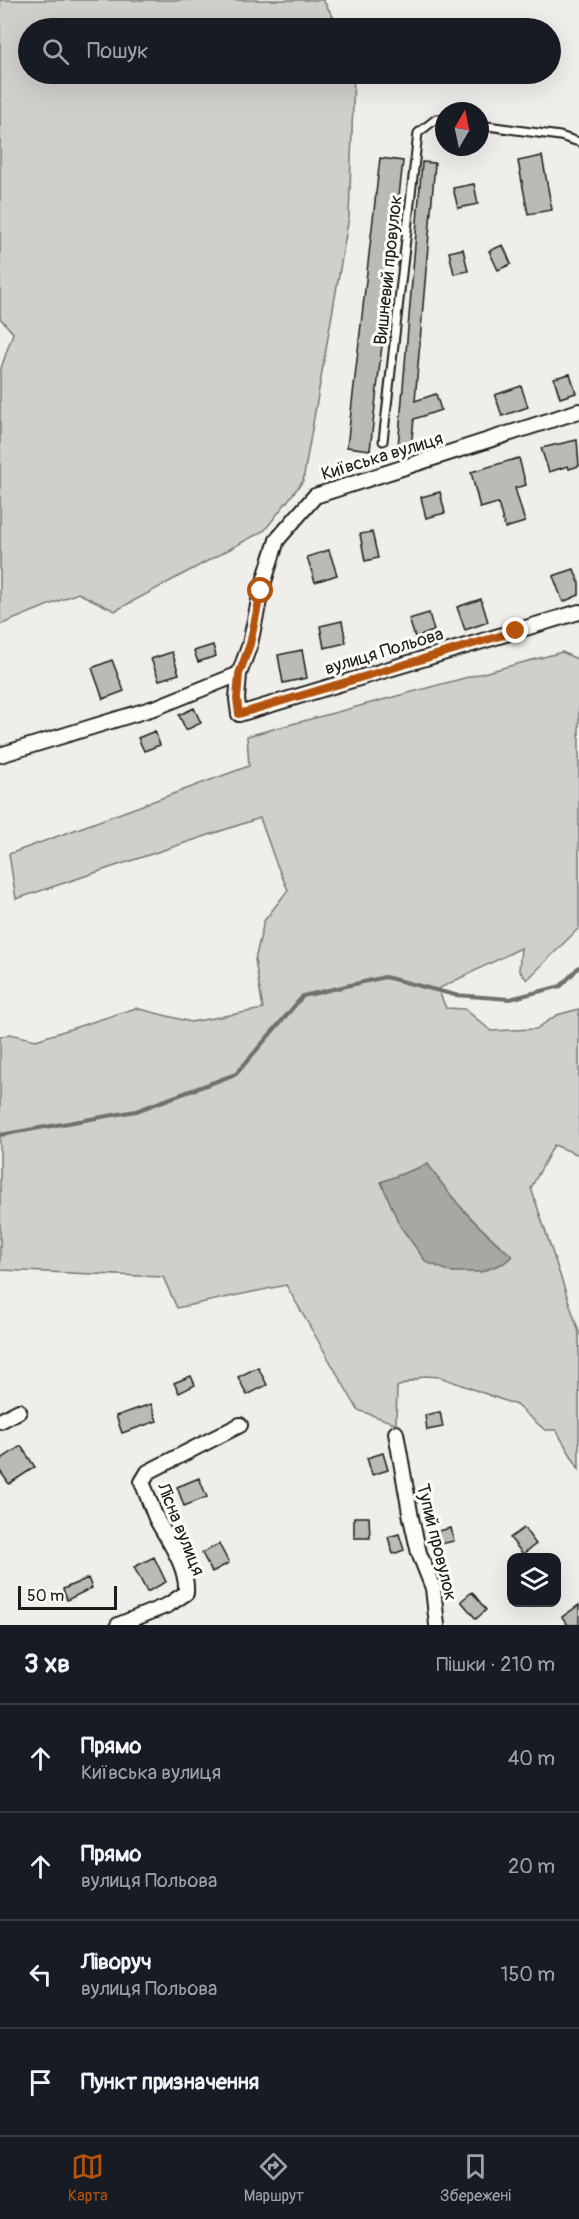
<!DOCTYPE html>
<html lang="uk">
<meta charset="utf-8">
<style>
:root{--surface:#171b24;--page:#242831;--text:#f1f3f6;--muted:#9ea1a6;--line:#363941;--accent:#b45309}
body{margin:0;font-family:Pangolin,sans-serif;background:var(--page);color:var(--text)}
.controls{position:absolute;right:18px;bottom:18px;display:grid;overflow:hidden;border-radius:12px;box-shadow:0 6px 24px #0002}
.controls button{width:54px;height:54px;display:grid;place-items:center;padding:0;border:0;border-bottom:2px solid var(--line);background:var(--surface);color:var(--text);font:30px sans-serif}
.compass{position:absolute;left:435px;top:102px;width:54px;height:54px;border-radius:50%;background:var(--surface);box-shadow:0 6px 24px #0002;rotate:9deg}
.scale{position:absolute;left:18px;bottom:15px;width:99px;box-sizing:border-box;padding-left:6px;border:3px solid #1c1c1c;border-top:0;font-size:16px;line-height:21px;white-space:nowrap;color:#1c1c1c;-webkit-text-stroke:4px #fdfcf7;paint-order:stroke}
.stop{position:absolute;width:18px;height:18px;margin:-14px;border:4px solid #b45309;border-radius:50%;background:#fff}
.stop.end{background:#b45309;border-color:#fff;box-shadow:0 2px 6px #0008}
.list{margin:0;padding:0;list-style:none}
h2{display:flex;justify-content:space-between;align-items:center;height:78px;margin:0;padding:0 24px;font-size:26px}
h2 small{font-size:20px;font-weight:400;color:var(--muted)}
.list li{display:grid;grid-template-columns:39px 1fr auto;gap:18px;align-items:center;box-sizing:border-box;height:108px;padding:0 24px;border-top:2px solid var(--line)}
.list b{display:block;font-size:22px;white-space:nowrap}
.list p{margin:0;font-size:20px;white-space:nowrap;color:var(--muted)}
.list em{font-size:20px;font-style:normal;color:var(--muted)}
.icon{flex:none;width:33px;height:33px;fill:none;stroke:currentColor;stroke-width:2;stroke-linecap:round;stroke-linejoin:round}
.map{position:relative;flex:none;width:579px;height:1625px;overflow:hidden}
.search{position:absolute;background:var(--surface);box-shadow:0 6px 24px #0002;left:18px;right:18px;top:18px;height:66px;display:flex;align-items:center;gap:15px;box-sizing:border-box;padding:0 21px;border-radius:33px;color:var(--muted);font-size:22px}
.sheet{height:510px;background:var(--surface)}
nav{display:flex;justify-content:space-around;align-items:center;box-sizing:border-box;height:84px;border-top:2px solid var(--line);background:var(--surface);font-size:16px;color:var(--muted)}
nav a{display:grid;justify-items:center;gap:3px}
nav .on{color:var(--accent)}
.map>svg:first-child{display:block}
.green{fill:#d0cfcc;stroke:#767674;stroke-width:1.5}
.water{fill:#a8a7a3;stroke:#706f6d;stroke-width:1.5}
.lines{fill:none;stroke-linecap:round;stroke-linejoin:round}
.stream{stroke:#706f6d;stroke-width:4}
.building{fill:#bbbab6;stroke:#1c1c1c;stroke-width:1.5}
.lane-casing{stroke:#1c1c1c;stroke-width:11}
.street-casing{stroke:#1c1c1c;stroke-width:18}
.lane{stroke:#fdfcf7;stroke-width:7}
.street{stroke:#fdfcf7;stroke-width:14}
.route{stroke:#b45309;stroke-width:8}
.labels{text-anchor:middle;stroke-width:6;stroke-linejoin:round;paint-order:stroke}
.street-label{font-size:18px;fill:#1c1c1c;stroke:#fdfcf7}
</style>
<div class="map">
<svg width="579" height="1625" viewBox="0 0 579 1625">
<rect width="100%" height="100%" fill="#f0eeea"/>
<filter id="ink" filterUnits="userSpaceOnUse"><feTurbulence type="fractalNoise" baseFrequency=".0167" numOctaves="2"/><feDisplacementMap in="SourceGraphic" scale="12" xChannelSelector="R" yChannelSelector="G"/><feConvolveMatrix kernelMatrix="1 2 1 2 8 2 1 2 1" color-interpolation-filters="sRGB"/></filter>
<g filter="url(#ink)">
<path class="green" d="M0,0H323L340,28H28V74H354L349,217L303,481L265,530L115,611L78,593L0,625V371L13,333L0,318Z
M562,652L579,660V928L527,980L519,970L521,948L438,989L446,1008L465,1009L491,1031L536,1029L557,1015L579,1009V1155L554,1145L531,1188L579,1332V1469L556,1430H545L516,1405L440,1377L424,1376L397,1387L396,1424L358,1410L286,1285L177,1308L163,1277L0,1270V1037L10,1034L36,1040L136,1008L191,1022L263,1009L255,960L264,921L288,890L276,863L260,818L16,899L9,854L249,766L247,736Z"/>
<path class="water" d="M428,1164C454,1203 477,1226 512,1256L504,1263L481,1272H451L426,1262L400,1226L381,1182Z"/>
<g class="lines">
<path class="stream" d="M0,1135L136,1111L236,1074L303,996L385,977L455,995L510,999L561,986L579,967"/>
</g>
<path class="building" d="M542,156L552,210L528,214L518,161Z
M380,158L403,161L370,450L347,447Z
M422,162L435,163L415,401L436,394L441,410L414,419L411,448L398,447Z
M474,184L478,204L458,208L453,188Z
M503,245L511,264L498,270L489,251Z
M463,249L468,271L454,274L449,252Z
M570,374L576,393L560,398L554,378Z
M521,386L528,407L502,416L495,395Z
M577,440L579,466L569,469L568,466L549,472L541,448Z
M519,458L526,485L515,488L525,522L505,528L498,503L480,508L471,472Z
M440,492L445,513L426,518L421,497Z
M372,532L378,558L365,561L360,534Z
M329,550L337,575L315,582L307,557Z
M574,569L579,583V595L563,602L553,576Z
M481,599L488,622L465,630L457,607Z
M429,613L434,631L415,637L409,619Z
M342,621L346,643L324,648L320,626Z
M213,645L216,656L198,662L194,651Z
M302,650L307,678L283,683L278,655Z
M172,652L179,674L159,680L151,659Z
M112,660L124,691L103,699L92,668Z
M194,708L201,723L186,730L179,715Z
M155,731L160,745L144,751L138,738Z
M258,1367L267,1385L247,1395L238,1377Z
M191,1376L195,1385L179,1393L174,1383Z
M151,1404L157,1421L122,1433L116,1416Z
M440,1412L443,1427L427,1430L425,1415Z
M21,1446L35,1467L9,1484L0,1471V1460Z
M383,1453L388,1470L372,1475L367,1458Z
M199,1478L207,1497L184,1506L177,1487Z
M354,1517H369L370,1538H354Z
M451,1528L454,1541L440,1544L438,1531Z
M524,1528L536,1544L523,1554L510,1538Z
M399,1534L404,1550L393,1554L388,1537Z
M219,1544L229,1563L212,1572L202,1553Z
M154,1557L166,1582L147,1592L134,1567Z
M88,1578L92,1588L67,1600L63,1589Z
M472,1592L486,1610L476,1619L461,1601Z
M579,1605V1625H568L562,1617Z"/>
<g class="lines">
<defs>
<path id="lane" d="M480,125L560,136L579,142
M383,441L418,133L436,119L444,120"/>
<path id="street" d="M239,674L237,699L239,714L579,612
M0,755L157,707L239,674L250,644L261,591L277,540L315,496L579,411
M0,1421L19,1411
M396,1433L411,1518L419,1553L433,1588L437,1625
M118,1625L168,1605L186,1593C188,1566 168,1541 156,1518C151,1506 147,1494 142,1482L148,1472L240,1425"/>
</defs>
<use href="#lane" class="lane-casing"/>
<use href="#street" class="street-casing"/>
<use href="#lane" class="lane"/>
<use href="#street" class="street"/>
</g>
</g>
<g class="lines" filter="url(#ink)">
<path class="route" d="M261,591L250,644L239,674L237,699L239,714L516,631"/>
</g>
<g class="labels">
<g class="street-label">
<text transform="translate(388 270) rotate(-84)" y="6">Вишневий провулок</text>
<text transform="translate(382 456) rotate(-17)" y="6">Київська вулиця</text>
<text transform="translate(384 651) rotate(-17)" y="6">вулиця Польова</text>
<text transform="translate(181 1529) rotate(68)" y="6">Лісна вулиця</text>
<text transform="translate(437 1542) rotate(76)" y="6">Тупий провулок</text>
</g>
</g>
</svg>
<div class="controls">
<button><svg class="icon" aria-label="layers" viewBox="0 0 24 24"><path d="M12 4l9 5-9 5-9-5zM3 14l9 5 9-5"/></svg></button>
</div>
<svg class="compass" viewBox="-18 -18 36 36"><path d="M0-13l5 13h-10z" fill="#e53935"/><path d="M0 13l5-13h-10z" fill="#9ea1a6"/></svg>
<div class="scale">50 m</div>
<div class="stop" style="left:261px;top:591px"></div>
<div class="stop end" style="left:516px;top:631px"></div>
<div class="search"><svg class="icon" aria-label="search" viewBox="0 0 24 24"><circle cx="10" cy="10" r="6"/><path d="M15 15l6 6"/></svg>Пошук</div>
</div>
<section class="sheet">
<h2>3 хв<small>Пішки · 210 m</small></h2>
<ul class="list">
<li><svg class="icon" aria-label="ahead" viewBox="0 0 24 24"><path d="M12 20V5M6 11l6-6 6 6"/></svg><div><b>Прямо</b><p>Київська вулиця</p></div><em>40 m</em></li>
<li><svg class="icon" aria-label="ahead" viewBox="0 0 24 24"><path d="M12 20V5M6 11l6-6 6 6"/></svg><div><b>Прямо</b><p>вулиця Польова</p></div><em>20 m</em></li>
<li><svg class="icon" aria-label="left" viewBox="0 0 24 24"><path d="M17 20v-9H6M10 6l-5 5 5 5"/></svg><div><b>Ліворуч</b><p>вулиця Польова</p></div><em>150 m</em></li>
<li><svg class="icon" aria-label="arrive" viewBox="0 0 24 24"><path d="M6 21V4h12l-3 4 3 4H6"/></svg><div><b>Пункт призначення</b></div></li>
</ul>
</section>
<nav>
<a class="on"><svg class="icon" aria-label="map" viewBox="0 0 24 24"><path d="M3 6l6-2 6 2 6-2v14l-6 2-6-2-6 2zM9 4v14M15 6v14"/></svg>Карта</a>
<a><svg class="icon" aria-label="directions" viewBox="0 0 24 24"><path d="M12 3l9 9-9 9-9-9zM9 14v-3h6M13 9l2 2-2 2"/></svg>Маршрут</a>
<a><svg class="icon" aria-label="saved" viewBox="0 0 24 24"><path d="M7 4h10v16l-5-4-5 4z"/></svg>Збережені</a>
</nav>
